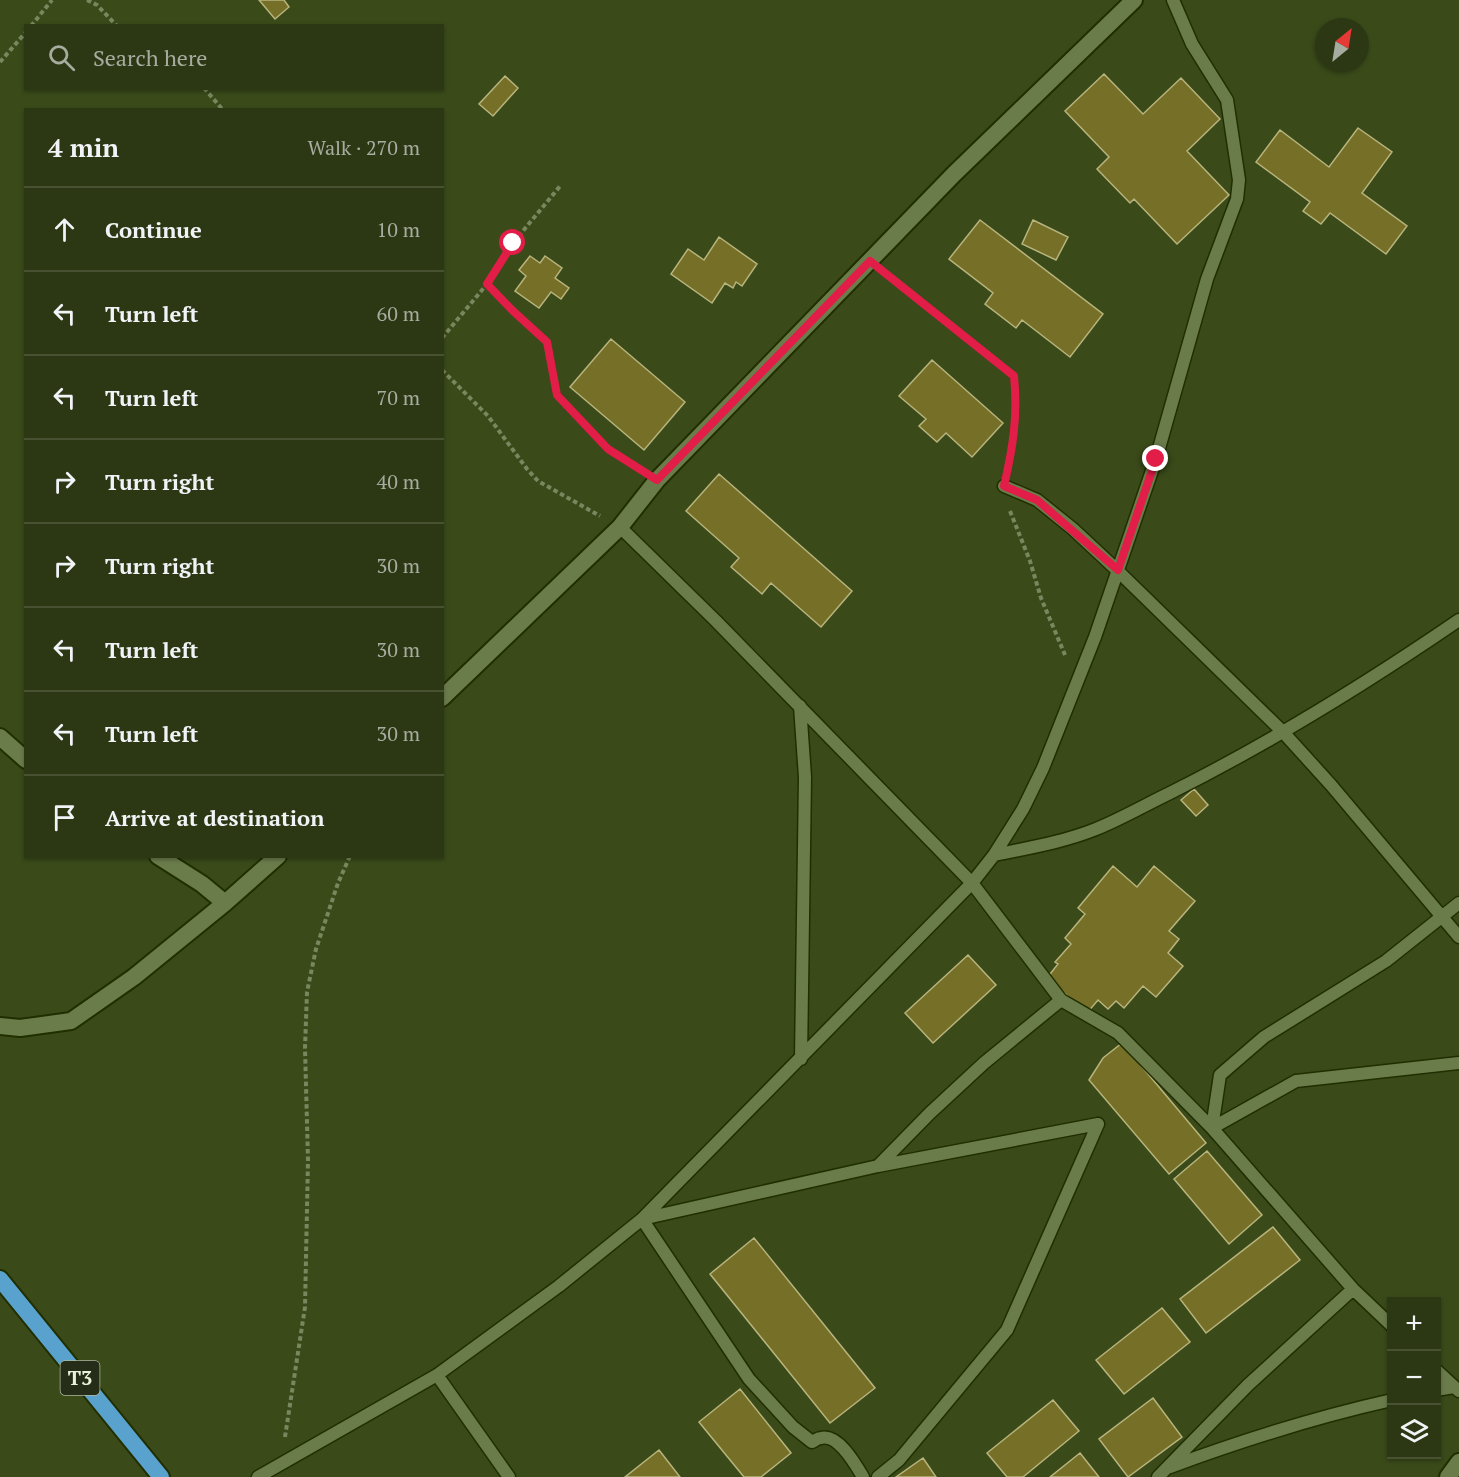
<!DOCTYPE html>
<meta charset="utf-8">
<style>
:root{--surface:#2c3813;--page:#384321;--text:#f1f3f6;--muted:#a6aca0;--line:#485233}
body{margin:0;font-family:"PT Serif",serif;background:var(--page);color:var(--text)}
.controls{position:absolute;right:18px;bottom:18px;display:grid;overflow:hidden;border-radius:0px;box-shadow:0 2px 4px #0004}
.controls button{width:54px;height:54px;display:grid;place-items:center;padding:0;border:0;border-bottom:2px solid var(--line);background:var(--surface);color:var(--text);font:30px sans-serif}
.compass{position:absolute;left:1315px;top:18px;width:54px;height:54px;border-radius:50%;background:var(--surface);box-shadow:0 2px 4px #0004;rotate:30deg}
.stop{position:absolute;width:18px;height:18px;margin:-14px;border:4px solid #e11d48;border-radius:50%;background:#fff}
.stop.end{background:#e11d48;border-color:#fff;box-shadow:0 2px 6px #0008}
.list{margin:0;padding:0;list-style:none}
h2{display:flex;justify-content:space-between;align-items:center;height:78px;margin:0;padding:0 24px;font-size:26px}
h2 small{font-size:20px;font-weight:400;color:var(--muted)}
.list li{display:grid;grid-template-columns:39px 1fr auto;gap:18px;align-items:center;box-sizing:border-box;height:84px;padding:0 24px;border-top:2px solid var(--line)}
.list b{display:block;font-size:22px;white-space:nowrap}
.list em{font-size:20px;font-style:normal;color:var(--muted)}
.icon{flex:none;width:33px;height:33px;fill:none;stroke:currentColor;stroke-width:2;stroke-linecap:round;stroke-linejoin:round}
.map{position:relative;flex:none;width:1459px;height:1477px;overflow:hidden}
.search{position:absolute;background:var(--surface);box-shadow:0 2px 4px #0004;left:24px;top:24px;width:420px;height:66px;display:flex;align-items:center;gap:15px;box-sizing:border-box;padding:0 21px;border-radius:0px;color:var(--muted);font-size:22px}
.panel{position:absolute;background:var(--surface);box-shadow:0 2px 4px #0004;left:24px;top:108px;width:420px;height:750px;border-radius:0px}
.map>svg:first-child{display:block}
.building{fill:#756f27;stroke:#b8b47d;stroke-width:1.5}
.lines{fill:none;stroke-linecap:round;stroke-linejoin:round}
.service-casing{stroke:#212f00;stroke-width:15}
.minor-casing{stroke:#212f00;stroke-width:20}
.trunk-casing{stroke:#212f00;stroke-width:20}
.path{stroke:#79875e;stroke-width:4;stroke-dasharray:4.5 3;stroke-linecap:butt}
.service{stroke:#6b7c4b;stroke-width:12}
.minor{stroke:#6b7c4b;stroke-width:16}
.trunk{stroke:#5aa2ce;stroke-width:16}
.route{stroke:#e11d48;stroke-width:8}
.labels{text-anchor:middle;stroke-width:4.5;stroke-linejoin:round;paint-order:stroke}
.shield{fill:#252d18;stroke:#aeb89f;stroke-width:1.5}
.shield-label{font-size:20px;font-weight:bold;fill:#e9f3d9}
</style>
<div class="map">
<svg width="1459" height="1477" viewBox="0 0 1459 1477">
<rect width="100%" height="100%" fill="#3a4a19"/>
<path class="building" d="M259,0H284L289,7L275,19Z
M1104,74L1143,114L1181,78L1220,119L1187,151L1229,195L1177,244L1134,199L1130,203L1097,169L1109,157L1065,111Z
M505,76L518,88L493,116L479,104Z
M1358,128L1392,152L1362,193L1407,226L1386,254L1330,213L1321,224L1303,211L1310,202L1256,162L1280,130L1329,167Z
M980,220L1103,314L1070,357L1022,320L1016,328L985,304L993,293L949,259Z
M1033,220L1068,237L1056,260L1022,244Z
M719,237L757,264L742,286L736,282L733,288L725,283L712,303L671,274L688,249L704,260Z
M530,256L540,263L545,256L562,268L555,278L569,288L561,299L551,292L539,308L515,291L526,276L519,270Z
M611,339L685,402L644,450L570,387Z
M932,360L1003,423L972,457L946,433L937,442L919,426L926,419L899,396Z
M719,474L852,591L821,627L771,583L762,594L731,567L739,558L686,511Z
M1194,789L1208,805L1196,816L1181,800Z
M1113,866L1137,887L1154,866L1195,901L1169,931L1179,939L1168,953L1183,966L1156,997L1143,986L1124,1008L1116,1001L1108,1009L1098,1000L1087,1013L1047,978L1058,964L1055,962L1071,944L1065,938L1085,914L1078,908Z
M968,955L996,985L933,1043L905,1013Z
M1122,1043L1206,1143L1169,1174L1089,1080L1103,1058Z
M1207,1151L1262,1215L1229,1244L1174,1179Z
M1273,1227L1300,1260L1206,1333L1180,1299Z
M754,1238L875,1388L830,1423L710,1274Z
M1162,1308L1190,1342L1124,1394L1096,1360Z
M740,1389L791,1453L761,1477H744L699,1422Z
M1153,1398L1182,1437L1128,1477L1099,1439Z
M1053,1400L1079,1431L1023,1477H1007L987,1453Z
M659,1450L680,1477H625Z
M1080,1453L1099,1477H1050Z
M923,1458L936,1477H896Z"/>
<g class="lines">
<defs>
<path id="service" d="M1004,486L1037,500L1073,529L1118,571L1283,732L1331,785L1459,937
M620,527L716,621L972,883L1061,1000L1118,1033L1212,1128L1353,1289L1392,1326
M800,706L805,777L801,1059
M994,855C1028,848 1064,842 1096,829C1121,819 1145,805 1170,793C1270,743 1367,683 1459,620
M1212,1128L1220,1075L1264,1037L1386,961L1459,903
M1212,1128L1296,1081L1459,1063
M878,1166L930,1113L984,1063L1061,1000
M1436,1370L1459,1391
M437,1375L509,1477
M1436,1390L1454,1387
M1170,1467C1243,1440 1316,1417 1392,1400
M258,1477L437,1375L559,1286L642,1219L972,883L994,855L1023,809L1043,768L1095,637L1156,459L1207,279L1237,199L1239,180L1227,100L1192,44L1173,0
M863,1477C856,1465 838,1433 821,1438C817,1438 815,1441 812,1442L793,1427L749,1379L642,1219L878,1166L1098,1124
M878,1477L899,1460L1007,1330L1098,1124
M1158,1477L1248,1385L1353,1289"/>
<path id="minor" d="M442,698L620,527L657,480L954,174L1134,0
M0,737L26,760
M158,856L202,884L225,903
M0,1026L20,1028L71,1021L134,977L225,903L278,856
M1448,1477L1459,1462"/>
<path id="trunk" d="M0,1279L161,1477"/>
</defs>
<use href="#service" class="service-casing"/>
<use href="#minor" class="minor-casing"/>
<use href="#trunk" class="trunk-casing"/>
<path class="path" d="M87,0L97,5L117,26
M31,26L52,0
M0,62L26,32
M204,88L223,110
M886,274L1014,377C1017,407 1016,436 1009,466
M487,284L512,311L547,342L557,395L607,449L639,468
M442,338L487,284L513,243L561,185
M442,370L488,416L527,469L538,481L600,516
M1010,511L1030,561L1041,598L1065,655
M285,1437L305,1307L308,1160L305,1048L307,992L316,949L338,883L350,856"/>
<use href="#service" class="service"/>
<use href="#minor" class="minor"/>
<use href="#trunk" class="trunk"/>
</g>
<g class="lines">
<path class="route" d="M513,243L487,284L512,310L547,342L557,395L608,449L657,480L870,261L1014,376C1018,416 1013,447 1004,486L1037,500L1118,570L1156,459"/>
</g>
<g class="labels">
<rect class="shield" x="60.5" y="1361" width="39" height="34" rx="4.5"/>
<g class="shield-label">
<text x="80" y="1385">T3</text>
</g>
</g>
</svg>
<div class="controls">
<button>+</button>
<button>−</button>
<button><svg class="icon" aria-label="layers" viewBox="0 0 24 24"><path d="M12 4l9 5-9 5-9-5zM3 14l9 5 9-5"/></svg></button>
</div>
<svg class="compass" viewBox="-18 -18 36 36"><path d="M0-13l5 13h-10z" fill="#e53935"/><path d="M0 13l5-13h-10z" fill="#a6aca0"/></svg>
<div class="stop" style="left:513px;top:243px"></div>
<div class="stop end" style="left:1156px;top:459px"></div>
<div class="search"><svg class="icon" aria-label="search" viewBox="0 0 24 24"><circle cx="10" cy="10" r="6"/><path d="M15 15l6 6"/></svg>Search here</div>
<section class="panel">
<h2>4 min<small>Walk · 270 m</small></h2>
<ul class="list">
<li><svg class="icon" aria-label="ahead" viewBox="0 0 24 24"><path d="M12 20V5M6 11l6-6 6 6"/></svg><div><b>Continue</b></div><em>10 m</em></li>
<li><svg class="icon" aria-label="left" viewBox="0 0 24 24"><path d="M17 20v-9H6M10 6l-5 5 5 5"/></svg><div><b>Turn left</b></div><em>60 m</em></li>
<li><svg class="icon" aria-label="left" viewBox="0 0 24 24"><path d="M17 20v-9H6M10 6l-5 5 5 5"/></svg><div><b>Turn left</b></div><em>70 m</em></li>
<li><svg class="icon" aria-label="right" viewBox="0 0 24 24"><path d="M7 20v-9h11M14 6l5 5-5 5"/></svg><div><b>Turn right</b></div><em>40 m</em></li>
<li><svg class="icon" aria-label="right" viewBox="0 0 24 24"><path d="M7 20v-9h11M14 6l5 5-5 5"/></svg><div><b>Turn right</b></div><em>30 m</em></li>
<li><svg class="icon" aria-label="left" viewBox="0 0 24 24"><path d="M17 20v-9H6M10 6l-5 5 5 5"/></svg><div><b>Turn left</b></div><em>30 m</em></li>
<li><svg class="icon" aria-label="left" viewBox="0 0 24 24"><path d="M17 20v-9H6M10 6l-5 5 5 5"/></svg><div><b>Turn left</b></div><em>30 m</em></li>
<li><svg class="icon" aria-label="arrive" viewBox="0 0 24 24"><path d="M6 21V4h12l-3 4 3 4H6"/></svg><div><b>Arrive at destination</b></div></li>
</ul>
</section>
</div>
